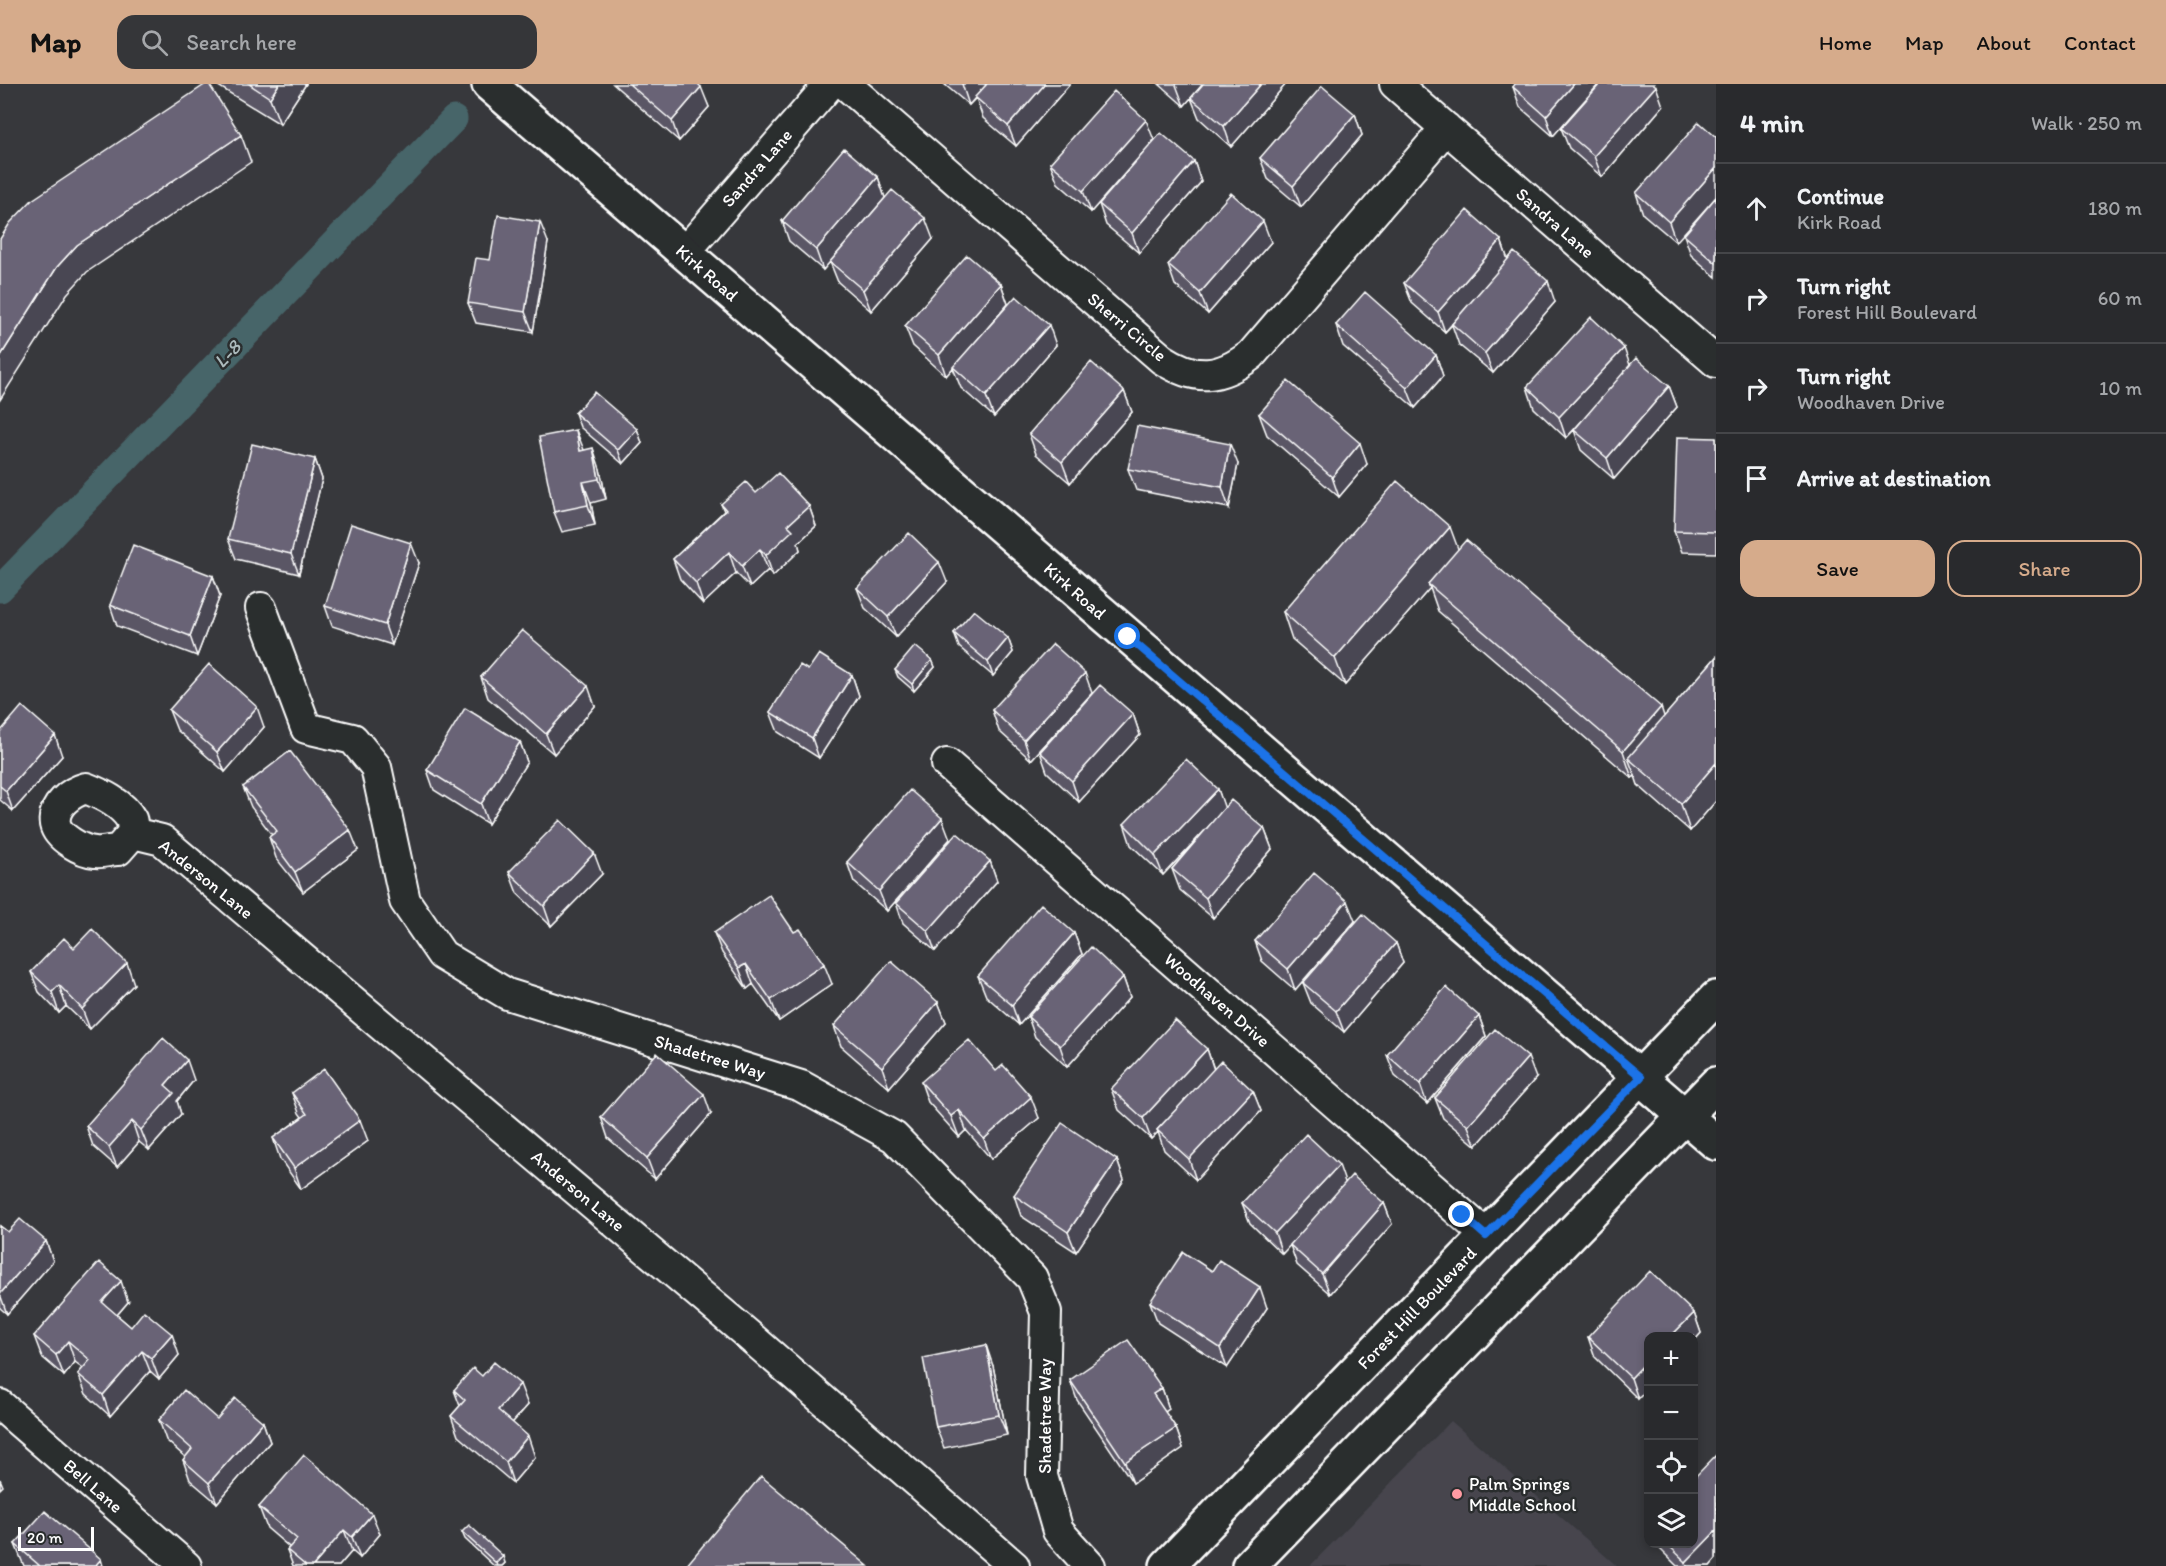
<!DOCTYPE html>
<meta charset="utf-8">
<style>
:root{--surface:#292a2d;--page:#353639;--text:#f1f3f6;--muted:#a5a7aa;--line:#454649;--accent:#d6ab8b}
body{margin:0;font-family:Itim,sans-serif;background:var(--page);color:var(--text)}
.controls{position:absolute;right:18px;bottom:18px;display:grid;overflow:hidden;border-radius:12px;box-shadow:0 3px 9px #0003}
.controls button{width:54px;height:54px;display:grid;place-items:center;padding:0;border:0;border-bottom:2px solid var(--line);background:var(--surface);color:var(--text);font:30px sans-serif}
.scale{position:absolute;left:18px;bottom:15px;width:76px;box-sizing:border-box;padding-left:6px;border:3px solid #fff;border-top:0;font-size:16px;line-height:21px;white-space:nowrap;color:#fff;-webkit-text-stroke:4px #2a2d2e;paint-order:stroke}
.stop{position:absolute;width:18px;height:18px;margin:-14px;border:4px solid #1a73e8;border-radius:50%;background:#fff}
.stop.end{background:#1a73e8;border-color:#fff;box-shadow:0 2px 6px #0008}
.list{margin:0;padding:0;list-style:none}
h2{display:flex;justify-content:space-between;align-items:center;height:78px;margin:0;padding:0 24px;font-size:26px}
h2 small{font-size:20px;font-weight:400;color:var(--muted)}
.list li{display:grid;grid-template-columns:39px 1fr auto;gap:18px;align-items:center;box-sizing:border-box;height:90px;padding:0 24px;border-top:2px solid var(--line)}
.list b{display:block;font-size:22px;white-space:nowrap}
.list p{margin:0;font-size:20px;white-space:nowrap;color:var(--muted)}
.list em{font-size:20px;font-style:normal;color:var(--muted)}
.actions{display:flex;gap:12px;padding:18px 24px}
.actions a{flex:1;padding:14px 0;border:2px solid var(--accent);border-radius:18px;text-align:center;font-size:21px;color:var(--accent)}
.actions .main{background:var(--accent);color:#111}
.icon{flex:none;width:33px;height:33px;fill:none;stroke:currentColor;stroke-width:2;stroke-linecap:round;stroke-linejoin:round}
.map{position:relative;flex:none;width:1716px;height:1482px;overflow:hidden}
header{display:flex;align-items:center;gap:36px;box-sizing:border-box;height:84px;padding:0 30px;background:var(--accent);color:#111}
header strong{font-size:28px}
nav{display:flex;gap:33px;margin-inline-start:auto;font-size:21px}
.search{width:420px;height:54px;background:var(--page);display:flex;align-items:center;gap:15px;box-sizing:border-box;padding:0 21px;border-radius:18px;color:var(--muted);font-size:22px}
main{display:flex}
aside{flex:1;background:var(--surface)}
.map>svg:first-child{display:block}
.built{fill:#46454d}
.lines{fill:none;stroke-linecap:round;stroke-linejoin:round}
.canal{stroke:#476569;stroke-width:27}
.street-casing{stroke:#fff;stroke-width:34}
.secondary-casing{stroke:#fff;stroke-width:38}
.street{stroke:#2a2d2e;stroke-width:30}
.secondary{stroke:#2a2d2e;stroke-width:33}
.wall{fill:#5a5665;stroke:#fff;stroke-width:1.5}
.shaded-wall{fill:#4a4653;stroke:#fff;stroke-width:1.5}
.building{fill:#696476;stroke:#fff;stroke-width:1.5}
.route{stroke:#1a73e8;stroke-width:8}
.poi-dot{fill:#ff9aa2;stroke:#2a2d2e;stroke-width:2}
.labels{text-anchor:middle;stroke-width:5;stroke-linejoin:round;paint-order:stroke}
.street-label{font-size:18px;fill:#fff;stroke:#2a2d2e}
.poi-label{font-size:18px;fill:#fff;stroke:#2a2d2e;text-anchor:start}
.water-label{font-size:20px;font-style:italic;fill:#acbabc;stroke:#2a2d2e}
</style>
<header>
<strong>Map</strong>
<div class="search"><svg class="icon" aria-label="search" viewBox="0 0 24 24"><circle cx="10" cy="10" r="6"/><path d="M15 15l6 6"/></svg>Search here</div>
<nav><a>Home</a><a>Map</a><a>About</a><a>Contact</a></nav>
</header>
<main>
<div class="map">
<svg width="1716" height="1482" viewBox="0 0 1716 1482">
<rect width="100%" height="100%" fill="#37383c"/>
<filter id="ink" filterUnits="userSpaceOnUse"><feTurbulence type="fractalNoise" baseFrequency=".0167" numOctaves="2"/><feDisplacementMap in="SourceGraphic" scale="12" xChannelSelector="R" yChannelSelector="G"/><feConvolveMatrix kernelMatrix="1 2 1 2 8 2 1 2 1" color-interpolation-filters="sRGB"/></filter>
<g filter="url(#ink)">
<path class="built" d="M1451,1337L1617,1482H1310Z"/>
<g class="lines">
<path class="canal" d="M0,505L454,35"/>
<defs>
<path id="street" d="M845,0L1162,275C1196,297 1219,295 1251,271L1446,44
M1395,0L1716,278
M684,169L830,0
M261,524L306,644L353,655L376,683L405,817L442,871L507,910L801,1002L894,1053L1032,1194L1046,1228L1042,1392L1058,1447L1090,1482
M947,680L1487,1152
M86,704C101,710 122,719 131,735C133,738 132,745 133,749L118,766C111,766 102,769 95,768C82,767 58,754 55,740C52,722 71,708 86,704Z
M133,749L162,756L747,1250L1014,1482
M0,1321L186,1482"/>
<path id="secondary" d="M489,0L1716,1059
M1167,1482L1716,914
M1249,1482L1716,1000"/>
</defs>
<use href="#street" class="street-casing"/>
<use href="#secondary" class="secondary-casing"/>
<use href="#street" class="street"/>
<use href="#secondary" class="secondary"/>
</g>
<path class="wall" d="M215,0H306L280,40Z
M613,0H698L709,23L679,57Z
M944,0H1070L1016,62L983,34L976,14L969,21Z
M1159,0H1203L1184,22Z
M1286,0L1231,63L1199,34L1191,14Z
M1599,0L1553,52L1520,23L1513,3Z
M1663,22L1602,93L1569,64L1561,44Z
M1355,30L1362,51L1301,123L1268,95L1260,74Z
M1716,53L1676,158L1643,130L1636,109Z
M1154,56L1091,128L1058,99L1050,79Z
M1194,77L1201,98L1139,169L1106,141L1099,120Z
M878,93L885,114L823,186L789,157L782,137Z
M1716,113V193L1691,171L1684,151Z
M933,155L871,227L838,198L830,178Z
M1501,156L1508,176L1555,218L1493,289L1459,261L1452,241L1445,248L1412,219L1404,199Z
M548,158L533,248L476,239L468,219L490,176Z
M1271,158L1208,230L1175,201L1168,181Z
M1001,200L1008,220L1056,261L994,333L961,304L953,284L946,292L913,262L905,242Z
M1336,241L1436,271L1443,292L1415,324L1343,262Z
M1630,280L1669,302L1677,323L1614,395L1581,366L1574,346L1566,354L1534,324L1527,303Z
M1124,307L1132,328L1070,399L1036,370L1029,350Z
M575,329L637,345L642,359L623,380L580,343Z
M1259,330L1367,380L1339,413L1267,351Z
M1716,354V469L1682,468L1674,447Z
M584,367L600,385L606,415L591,419L595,441L562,448L554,428Z
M315,375L322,395L299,490L236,475L228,455Z
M1238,380L1229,424L1136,406L1128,385Z
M756,409L809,422L816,442L798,459L800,466L773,492L768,486L750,503L736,489L703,520L680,495L673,475L724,427L721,420Z
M1458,465L1664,633L1716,573V717L1690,747L1638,701L1635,692L1632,694L1438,527L1430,504L1345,601L1292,555L1283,528Z
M419,479L392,561L332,542L325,522Z
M213,492L220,512L197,572L117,542L110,521Z
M947,498L896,553L865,524L857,504Z
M954,549L1008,554L1013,568L993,592L959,563Z
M932,576L935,583L914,607L898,593L895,586Z
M808,586L852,591L859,612L819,674L778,648L770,628Z
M481,593L595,622L554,670L488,614Z
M1092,609L1031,676L999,647L992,626Z
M169,626L264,643L225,688L177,646Z
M1133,630L1140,651L1079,718L1047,688L1040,668Z
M0,648L62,672L13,727L0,716Z
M520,658L527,678L488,740L434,706L427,686Z
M243,703L358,766L303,808L276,774L269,753L272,751L251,723Z
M1218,705L1224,724L1264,744L1272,765L1213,834L1180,806L1172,785L1205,746L1163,791L1131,761L1124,740Z
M950,755L887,827L854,798L847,778Z
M990,777L997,797L935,867L903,839L896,819Z
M509,788L602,790L551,842L517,809Z
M1355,837L1295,906L1262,877L1255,857Z
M714,849L832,900L779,937L753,900L747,905L722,869Z
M1074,849L1082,870L1019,941L986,912L978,892Z
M1396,859L1403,879L1344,948L1311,919L1303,899Z
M74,864L134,900L90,945L66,922L59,929L39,908L31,888Z
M1123,893L1130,913L1067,983L1035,953L1028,933Z
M938,918L946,938L889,1004L841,962L834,942Z
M1479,932L1486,952L1427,1020L1395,992L1387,971Z
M1207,965L1214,985L1253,1007L1261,1027L1196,1096L1164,1066L1158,1048L1151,1055L1119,1026L1111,1005Z
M996,987L1039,1034L991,1075L966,1046L959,1053L928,1018L921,998Z
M1536,994L1476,1062L1443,1034L1435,1014Z
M194,996L177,1017L181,1030L149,1066L139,1058L117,1083L93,1062L86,1042Z
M292,1009L368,1057L301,1105L280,1075L273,1054L302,1033L299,1029Z
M711,1030L655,1095L608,1054L601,1033Z
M1117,1076L1124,1096L1076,1168L1021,1132L1014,1111Z
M1345,1098L1384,1119L1392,1140L1330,1210L1297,1181L1290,1161L1282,1170L1250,1139L1242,1119Z
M0,1142L8,1148L46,1157L53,1177L7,1230L0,1224Z
M128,1218L117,1231L131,1243L179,1271L159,1295L150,1287L110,1332L86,1310L78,1290L83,1284L75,1278L64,1292L42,1273L34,1252Z
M1150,1218L1267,1224L1227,1284L1158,1239Z
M1694,1229L1701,1249L1694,1257V1252H1648V1304L1638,1315L1595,1273L1588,1253Z
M993,1282L1007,1351L944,1364L936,1343Z
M482,1292L528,1321L512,1339L535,1373L513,1399L458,1352L451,1332L460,1322L454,1306Z
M1070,1296L1162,1304L1169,1325L1165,1328L1176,1344L1183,1364L1133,1399L1077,1316Z
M217,1335L263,1338L270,1358L217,1419L190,1396L183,1376L185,1373L166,1356L159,1336Z
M1716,1371V1475L1710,1482H1677L1655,1460H1694Z
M259,1423L380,1450L360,1474L352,1467L339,1482H293L287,1466L289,1463L267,1444Z
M462,1448L505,1479L502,1482H494L465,1455Z
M15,1460L103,1482H24Z"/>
<path class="shaded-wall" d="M279,0H306L280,40L270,14Z
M962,0H987L969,21Z
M1045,0H1070L1016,62L1008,42Z
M1177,0H1203L1184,22L1176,1Z
M1261,0H1286L1231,63L1224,42Z
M1574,0H1599L1553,52L1546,32Z
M1656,2L1663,22L1602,93L1594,72Z
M701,3L709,23L679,57L672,37Z
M1355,30L1362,51L1301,123L1293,102Z
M1146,36L1154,56L1091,128L1083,107Z
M241,51L251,78L87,188L67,210L0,316V273L57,183L77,161Z
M1194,77L1201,98L1139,169L1132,149Z
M1716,84V113L1676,158L1669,138Z
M878,93L885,114L823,186L816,166Z
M925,134L933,155L871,227L863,206Z
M1263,137L1271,158L1208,230L1200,209Z
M540,138L548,158L533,248L525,228Z
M1501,156L1508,176L1445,248L1438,228Z
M1548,197L1555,218L1493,289L1485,269Z
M1001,200L1008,220L946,292L939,271Z
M1049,241L1056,261L994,333L986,312Z
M1624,264L1631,284L1566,354L1559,333Z
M1436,271L1443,292L1415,324L1407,304Z
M1669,302L1677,323L1614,395L1607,374Z
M1124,307L1132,328L1070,399L1062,378Z
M637,345L642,359L623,380L618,366Z
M576,346L584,366L588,388L580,367Z
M1360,359L1367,380L1339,413L1332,393Z
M1230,360L1238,380L1229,424L1222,403Z
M593,364L600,385L606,415L599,395Z
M315,375L322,395L299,490L291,470Z
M583,398L591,419L595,441L588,421Z
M809,422L816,442L798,459L800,466L773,492L766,471L788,441Z
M1450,443L1460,470L1428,500L1430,504L1345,601L1335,574Z
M411,459L419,479L392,561L385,541Z
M760,465L768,486L750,503L742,482Z
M729,468L736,489L703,520L696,499Z
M939,478L947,498L896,553L888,533Z
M213,492L220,512L197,572L190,552Z
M1008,554L1013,568L993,592L988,578Z
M932,576L935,583L914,607L912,600Z
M1085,589L1092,609L1031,676L1024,656Z
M852,591L859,612L819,674L812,654Z
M588,602L595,622L554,670L546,650Z
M257,623L264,643L225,688L217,668Z
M1661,623L1670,650L1628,674L1635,692L1632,694L1623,667Z
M1133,630L1140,651L1079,718L1072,697Z
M55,651L62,672L13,727L6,707Z
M520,658L527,678L488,740L481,720Z
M1716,679V717L1690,747L1681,720Z
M1218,705L1225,725L1163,791L1155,771Z
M942,734L950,755L887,827L879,807Z
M1264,744L1272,765L1213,834L1206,814Z
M350,746L358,766L303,808L295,788Z
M594,769L602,790L551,842L544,822Z
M990,777L997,797L935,867L928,847Z
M1347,817L1355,837L1295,906L1288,885Z
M1074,849L1082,870L1019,941L1012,921Z
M1396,859L1403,879L1344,948L1336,927Z
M127,879L134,900L90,945L82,925Z
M746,880L753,900L747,905L739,884Z
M824,880L832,900L779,937L771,916Z
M1123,893L1130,913L1067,983L1060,962Z
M59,901L66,922L59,929L52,908Z
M938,918L946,938L889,1004L882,983Z
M1479,932L1486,952L1427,1020L1420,1000Z
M1207,965L1214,986L1157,1046L1158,1048L1151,1055L1143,1034Z
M1528,973L1536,994L1476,1062L1468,1042Z
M187,976L194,996L177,1017L181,1030L149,1066L141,1046L165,1001Z
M1253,1007L1261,1027L1196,1096L1189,1075Z
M704,1010L711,1030L655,1095L647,1074Z
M1031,1013L1039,1034L991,1075L984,1055Z
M959,1026L966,1046L959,1053L951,1032Z
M360,1036L368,1057L301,1105L294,1084Z
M132,1037L139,1058L117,1083L109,1063Z
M1117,1076L1124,1096L1076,1168L1068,1148Z
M1339,1081L1346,1101L1282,1170L1275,1149Z
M1384,1119L1392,1140L1330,1210L1322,1190Z
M46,1157L53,1177L7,1230L0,1210Z
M121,1197L128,1218L110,1239L102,1218Z
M1260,1203L1267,1224L1227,1284L1220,1264Z
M1694,1229L1701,1249L1694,1257V1252H1671Z
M172,1250L179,1271L159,1295L151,1274Z
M68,1257L75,1278L64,1292L56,1271Z
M986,1261L993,1282L1007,1351L999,1331Z
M142,1267L150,1287L110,1332L103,1311Z
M1648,1276V1304L1638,1315L1631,1294Z
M520,1300L528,1321L505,1347L498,1326Z
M1162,1304L1169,1325L1160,1331L1153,1310Z
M263,1338L270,1358L217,1419L209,1399Z
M1176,1344L1183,1364L1133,1399L1125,1378Z
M528,1352L535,1373L513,1399L506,1378Z
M0,1395L3,1402L0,1405Z
M372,1430L380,1450L360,1474L352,1453Z
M344,1446L352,1467L339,1482H313Z
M1716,1447V1475L1710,1482H1687L1686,1478Z
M503,1472L505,1479L502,1482H497L496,1479Z
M101,1475L103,1482H95Z"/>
<path class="building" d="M206,0H209L241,51L77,161L57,183L0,273V155L10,139L32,116Z
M249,0H279L270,14Z
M629,0H698L701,3L672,37Z
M987,0H1045L1008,42L975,13Z
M1203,0H1261L1224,42L1191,14Z
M1515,0H1574L1546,32L1513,3Z
M1600,0H1654L1656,2L1594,72L1561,44Z
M1322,2L1355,30L1293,102L1260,74Z
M1114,7L1146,36L1083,107L1050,79Z
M1699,38L1716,53V84L1669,138L1636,109Z
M1161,49L1194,77L1132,149L1099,120Z
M844,64L878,93L816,166L782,137Z
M892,106L925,134L863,206L830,178Z
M1231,109L1263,137L1200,209L1168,181Z
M1716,113V179L1684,151Z
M1467,126L1501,156L1438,228L1404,199Z
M498,131L540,138L525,228L468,219L476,174L490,176Z
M1514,168L1548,197L1485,269L1452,240Z
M967,171L1001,200L939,271L905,242Z
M1365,208L1436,271L1407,304L1336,241Z
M1016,212L1049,241L986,312L953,283Z
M1591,233L1624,264L1559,333L1527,303Z
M1636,274L1669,302L1607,374L1574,346Z
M1091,278L1124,307L1062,378L1029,350Z
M1288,297L1360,359L1332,393L1259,330Z
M594,308L637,345L618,366L575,329Z
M1137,342L1230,360L1222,403L1128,385Z
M576,346L580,367L593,364L599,395L583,398L588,421L554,428L539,353Z
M1677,353L1716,354V448L1674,447Z
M252,360L315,375L291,470L228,455Z
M778,389L809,422L788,441L793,446L766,471L760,465L742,482L729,468L696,499L673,475L726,426L721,420L746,398L756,409Z
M1397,397L1450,443L1335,574L1283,528Z
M351,440L411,459L385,541L325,522Z
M909,449L939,478L888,533L857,504Z
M1466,456L1661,623L1623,667L1428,500Z
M133,461L213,492L190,552L110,521Z
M974,526L1008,554L988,578L954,549Z
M522,546L588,602L546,650L481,593Z
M1053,560L1085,589L1024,656L992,626Z
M915,562L932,576L912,600L895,586Z
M819,570L852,591L812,654L770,628L800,581L808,586Z
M1716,573V679L1681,720L1628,674Z
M209,580L257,623L217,668L169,626Z
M1100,601L1133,630L1072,697L1040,668Z
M22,622L55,651L6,707L0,702V648Z
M465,624L520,658L481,720L427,686Z
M290,667L350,746L295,788L269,753L277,747L243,703Z
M1186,675L1218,705L1155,771L1124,740Z
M910,706L942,734L879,807L847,778Z
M1231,716L1264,744L1206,814L1172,785Z
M560,736L594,769L544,822L509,788Z
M957,749L990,777L928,847L896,819Z
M1314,789L1347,817L1288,885L1255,857Z
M769,811L794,848L800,845L824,880L771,916L746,880L739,884L714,849Z
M1041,820L1074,849L1012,921L978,892Z
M1363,830L1396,859L1336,927L1303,899Z
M92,845L127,879L82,925L59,901L52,908L31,888L64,854L74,864Z
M1091,863L1123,893L1060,962L1028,933Z
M891,877L938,918L882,983L834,942Z
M1446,903L1479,932L1420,1000L1387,971Z
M1175,936L1207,965L1143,1034L1111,1005Z
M1495,945L1528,973L1468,1042L1435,1014Z
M163,954L187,976L165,1001L174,1009L141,1046L132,1037L109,1063L86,1042Z
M969,956L996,987L1003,981L1031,1013L984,1055L959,1026L951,1032L921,998Z
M657,969L704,1010L647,1074L601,1033Z
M1221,977L1253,1007L1189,1075L1157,1046Z
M324,985L360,1036L294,1084L273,1054L307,1030L292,1009Z
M1062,1039L1117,1076L1068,1148L1014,1111Z
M1306,1050L1339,1081L1275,1149L1242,1119Z
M1352,1091L1384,1119L1322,1190L1290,1161Z
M20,1135L46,1157L0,1210V1142L8,1148Z
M1183,1168L1212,1187L1219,1176L1260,1203L1220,1264L1150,1218Z
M99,1178L121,1197L102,1218L131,1243L144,1227L172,1250L151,1274L142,1267L103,1311L78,1290L90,1276L68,1257L56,1271L34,1252Z
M1650,1187L1694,1229L1671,1252H1648V1276L1631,1294L1588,1253Z
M1128,1256L1162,1304L1153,1310L1176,1344L1125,1378L1070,1296Z
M986,1261L999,1331L936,1343L923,1274Z
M494,1278L520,1300L498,1326L528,1352L506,1378L451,1332L465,1316L454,1306L473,1284L482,1292Z
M184,1306L217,1335L235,1314L263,1338L209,1399L183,1376L192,1365L159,1336Z
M304,1371L372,1430L352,1453L344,1446L313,1482H306L287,1466L297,1455L259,1423Z
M1716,1371V1447L1686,1478L1667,1460H1694V1394Z
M761,1392L868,1482H686Z
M45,1427L101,1475L95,1482H40L15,1460Z
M469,1441L503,1472L496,1479L462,1448Z"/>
</g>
<g class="lines" filter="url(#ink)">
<path class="route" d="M1128,553L1641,993L1486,1152L1462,1131"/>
</g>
<circle class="poi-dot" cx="1457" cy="1410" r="6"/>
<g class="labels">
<g class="street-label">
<text transform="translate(757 84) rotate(-49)" y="6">Sandra Lane</text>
<text transform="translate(1555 139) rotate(41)" y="6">Sandra Lane</text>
<text transform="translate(707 189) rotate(41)" y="6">Kirk Road</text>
<text transform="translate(1127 243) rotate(40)" y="6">Sherri Circle</text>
<text transform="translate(1075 507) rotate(41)" y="6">Kirk Road</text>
<text transform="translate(206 795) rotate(39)" y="6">Anderson Lane</text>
<text transform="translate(1217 916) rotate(41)" y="6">Woodhaven Drive</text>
<text transform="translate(710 973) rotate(17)" y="6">Shadetree Way</text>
<text transform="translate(578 1107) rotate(40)" y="6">Anderson Lane</text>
<text transform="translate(1417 1224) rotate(-46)" y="6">Forest Hill Boulevard</text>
<text transform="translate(1045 1332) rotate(-90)" y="6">Shadetree Way</text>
<text transform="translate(93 1402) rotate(41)" y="6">Bell Lane</text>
</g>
<g class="poi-label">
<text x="1469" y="1406">Palm Springs<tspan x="1469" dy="21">Middle School</tspan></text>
</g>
<g class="water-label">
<text transform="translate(227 270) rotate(-46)" y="7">L-8</text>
</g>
</g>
</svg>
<div class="controls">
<button>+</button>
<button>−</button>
<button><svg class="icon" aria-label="locate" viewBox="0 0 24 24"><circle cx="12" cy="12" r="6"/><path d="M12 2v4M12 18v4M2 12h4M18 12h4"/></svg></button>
<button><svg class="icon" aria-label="layers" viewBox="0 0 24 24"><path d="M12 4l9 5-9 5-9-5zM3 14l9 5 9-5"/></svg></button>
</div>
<div class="scale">20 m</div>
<div class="stop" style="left:1128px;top:553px"></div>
<div class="stop end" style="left:1462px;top:1131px"></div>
</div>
<aside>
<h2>4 min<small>Walk · 250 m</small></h2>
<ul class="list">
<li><svg class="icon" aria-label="ahead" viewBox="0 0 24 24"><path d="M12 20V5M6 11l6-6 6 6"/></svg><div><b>Continue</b><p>Kirk Road</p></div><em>180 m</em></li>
<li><svg class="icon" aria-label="right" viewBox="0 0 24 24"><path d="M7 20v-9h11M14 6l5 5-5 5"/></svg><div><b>Turn right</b><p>Forest Hill Boulevard</p></div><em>60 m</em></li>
<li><svg class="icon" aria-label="right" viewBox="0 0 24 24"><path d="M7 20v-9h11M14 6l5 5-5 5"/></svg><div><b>Turn right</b><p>Woodhaven Drive</p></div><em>10 m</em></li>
<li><svg class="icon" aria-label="arrive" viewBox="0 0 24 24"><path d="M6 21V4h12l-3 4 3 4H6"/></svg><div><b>Arrive at destination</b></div></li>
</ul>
<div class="actions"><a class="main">Save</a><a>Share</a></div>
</aside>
</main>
